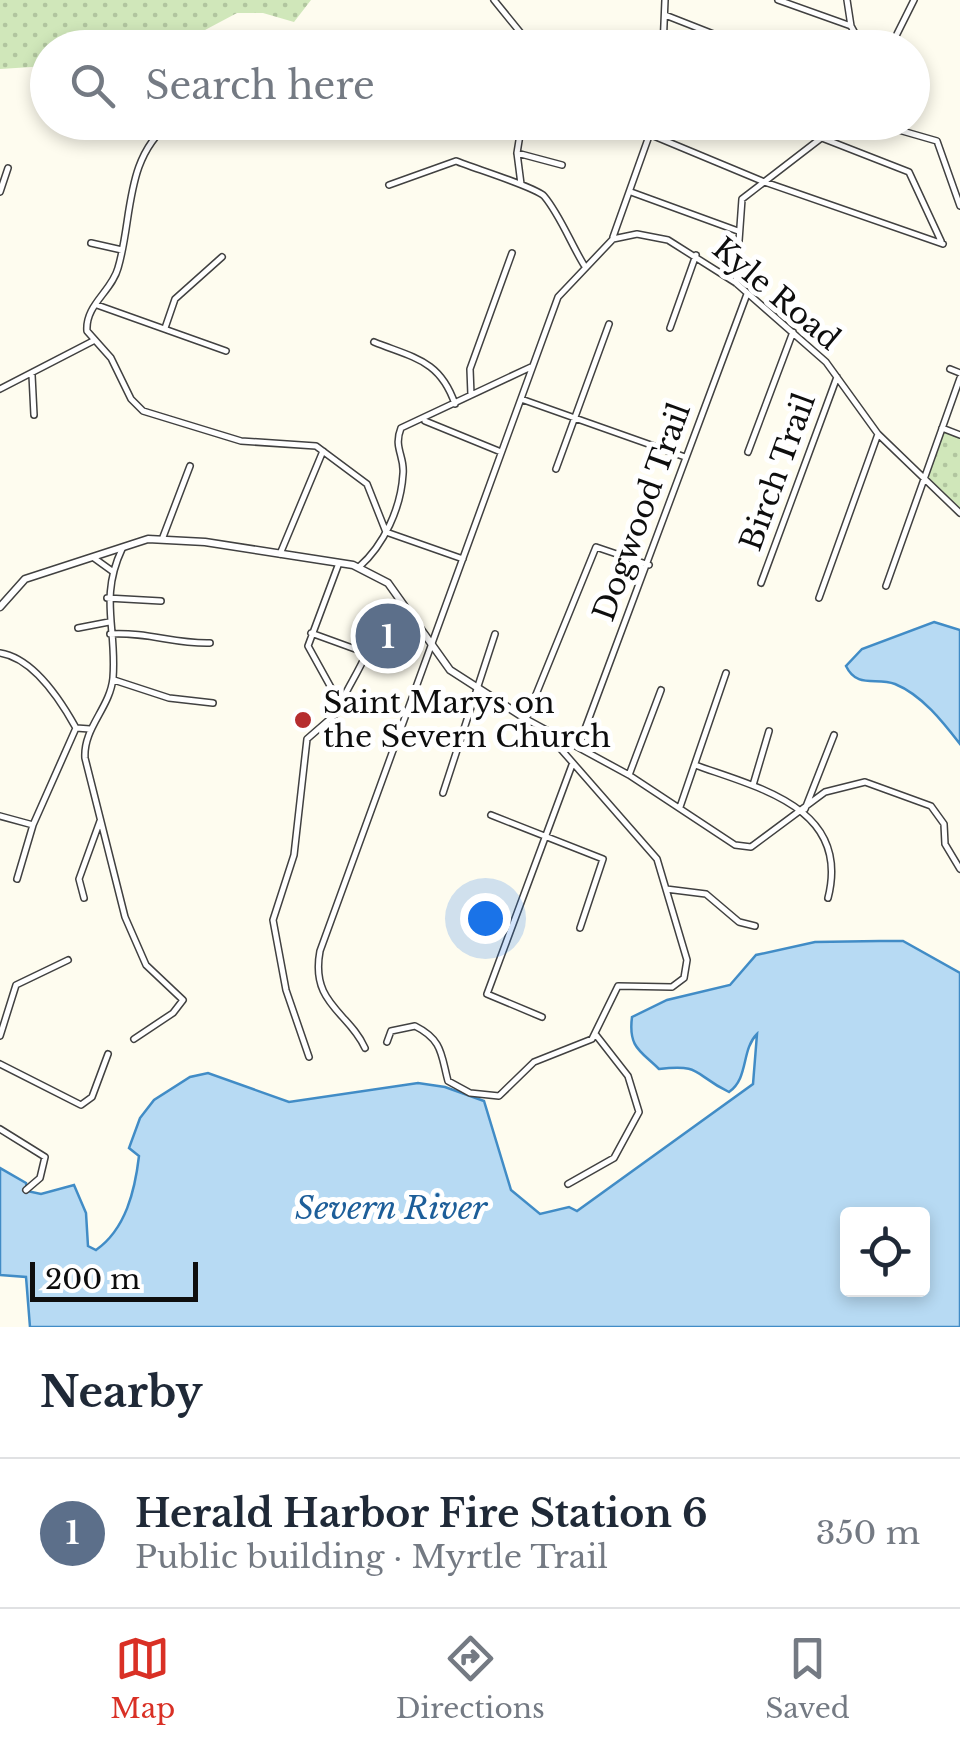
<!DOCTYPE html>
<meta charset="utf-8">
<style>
:root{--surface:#fff;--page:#f2f2f3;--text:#1f2937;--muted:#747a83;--line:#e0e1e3;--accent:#d93025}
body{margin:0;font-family:"Libre Baskerville",serif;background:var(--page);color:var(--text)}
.controls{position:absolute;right:30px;bottom:30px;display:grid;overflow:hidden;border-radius:10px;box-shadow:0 5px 15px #0003}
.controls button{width:90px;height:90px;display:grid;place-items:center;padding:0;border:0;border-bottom:2px solid var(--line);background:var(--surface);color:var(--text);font:50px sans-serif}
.scale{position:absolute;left:30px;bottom:25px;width:168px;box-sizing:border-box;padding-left:10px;border:5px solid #0e0e0e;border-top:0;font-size:28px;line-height:35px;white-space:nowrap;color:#0e0e0e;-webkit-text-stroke:8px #fff;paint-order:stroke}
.you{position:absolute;left:485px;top:918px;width:35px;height:35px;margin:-25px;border:8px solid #fff;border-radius:50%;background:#1a73e8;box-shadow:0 0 0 15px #1a73e833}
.badge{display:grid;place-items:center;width:65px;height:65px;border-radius:50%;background:var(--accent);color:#fff;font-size:32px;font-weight:700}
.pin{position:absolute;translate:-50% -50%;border:5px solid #fff;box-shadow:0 2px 10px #0006}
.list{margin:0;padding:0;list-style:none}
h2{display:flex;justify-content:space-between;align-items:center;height:130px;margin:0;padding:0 40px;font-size:42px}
h2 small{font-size:32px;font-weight:400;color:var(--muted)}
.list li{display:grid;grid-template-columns:65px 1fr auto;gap:30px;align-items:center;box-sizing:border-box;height:150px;padding:0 40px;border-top:2px solid var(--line)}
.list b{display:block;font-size:38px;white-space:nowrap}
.list p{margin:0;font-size:32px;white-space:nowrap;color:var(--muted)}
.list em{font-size:32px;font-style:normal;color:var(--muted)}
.icon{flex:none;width:55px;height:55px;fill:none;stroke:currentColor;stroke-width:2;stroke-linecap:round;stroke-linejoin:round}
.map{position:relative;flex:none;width:960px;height:1327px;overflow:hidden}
.search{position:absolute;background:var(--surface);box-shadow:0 5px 15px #0003;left:30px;right:30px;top:30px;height:110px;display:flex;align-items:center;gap:25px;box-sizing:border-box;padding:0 35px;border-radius:55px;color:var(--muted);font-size:38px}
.sheet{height:280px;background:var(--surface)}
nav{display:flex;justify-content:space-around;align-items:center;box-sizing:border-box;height:140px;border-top:2px solid var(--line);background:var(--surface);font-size:28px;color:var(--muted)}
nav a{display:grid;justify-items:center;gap:5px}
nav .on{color:var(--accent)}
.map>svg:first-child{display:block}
.park{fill:url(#park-dots)}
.water{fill:#b7daf3;stroke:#418cc6;stroke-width:2.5;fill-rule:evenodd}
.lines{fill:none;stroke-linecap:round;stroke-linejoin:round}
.minor-casing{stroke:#414141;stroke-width:8}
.tertiary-casing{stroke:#414141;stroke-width:9}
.minor{stroke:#fff;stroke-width:5}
.tertiary{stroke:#fff;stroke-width:6}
.poi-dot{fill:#b62d2e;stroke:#fff;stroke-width:4}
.labels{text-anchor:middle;stroke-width:10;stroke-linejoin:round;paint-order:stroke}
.street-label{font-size:30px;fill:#0e0e0e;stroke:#fff}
.poi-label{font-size:30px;fill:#0e0e0e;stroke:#fff;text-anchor:start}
.water-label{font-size:32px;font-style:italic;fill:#1d5e99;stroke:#fff}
</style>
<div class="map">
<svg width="960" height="1327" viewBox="0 0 960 1327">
<defs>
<pattern id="park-dots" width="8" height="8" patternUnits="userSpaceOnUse" patternTransform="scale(2.5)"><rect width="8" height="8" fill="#d0e7ba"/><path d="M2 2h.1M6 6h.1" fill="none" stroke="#b1c59f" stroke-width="1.8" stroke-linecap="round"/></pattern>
</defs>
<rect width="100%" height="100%" fill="#fefcef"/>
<path class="park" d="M0,0H311L294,22L263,13H237L173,47L48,48L47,66L0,69Z
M943,431L960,437V508L927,476Z"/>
<path class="water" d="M934,622L960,630V744C943,722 922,695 895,684C876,677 857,689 846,666L862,649Z
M880,941H903L960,973V1327H30L26,1277L0,1275V1168L26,1183L27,1191L41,1194L74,1185L86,1213L88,1246L96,1250C126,1229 135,1190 139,1156L129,1148L140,1118L154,1100L190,1077L208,1073L289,1102L418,1083L445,1087L484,1101L511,1190L540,1214L569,1207L577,1211L753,1084L757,1034C741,1050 749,1078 729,1092C692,1074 703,1064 659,1069C641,1051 628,1048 632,1017L667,1000L730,985L756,955L815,942ZM848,1214H922V1290H848Z"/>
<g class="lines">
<defs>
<path id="minor" d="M494,0L533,48
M778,0L851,26
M847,0L851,26L863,48
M665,15L749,48
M663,48L665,0
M890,48L914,0
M171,122C124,158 133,218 118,268C112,291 85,305 87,331L111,358L131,399L143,411L241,441L316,446L367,484L386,532
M781,122L909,172L941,241
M871,122L937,141L960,206
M649,134L762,181L943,244
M517,153L562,165
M521,184L517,153L522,122
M389,185L456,161C473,168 535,187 544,196C560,215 571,244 584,265
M0,192L8,168
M631,192L738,231
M613,237L654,122
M91,243L122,250
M736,283L742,199L842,122
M97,305L226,351
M165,328L175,299L222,257
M670,328L696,255
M374,342C414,358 440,360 455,404
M950,369L960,373
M32,375L34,415
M0,389L93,341
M471,395L470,369L512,253
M521,399L685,457
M425,421L501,452
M942,428L960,435
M748,452L793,332
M556,469L609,324
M386,532L463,559
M163,537L190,466
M122,549C99,598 117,628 113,678C110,708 83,728 85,758L125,917L146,965L183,1000L173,1013L134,1039
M280,554L323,451
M94,558L112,571
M649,565L596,547L526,719L629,775L735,845L751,847L825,792L865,782L931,806L944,824L945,844L960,869
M359,567C384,545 401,508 403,474C405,456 393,448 401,428L531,367
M761,583L837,377
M886,586L960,378
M107,598L161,601
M819,598L878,434
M78,628L109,622
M311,633L402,666L419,628
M110,634C149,632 174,644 210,643
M0,653C33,658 61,701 76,728L90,729
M114,680L169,698L213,703
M339,702L308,646L339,563
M579,745L747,294
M695,765C759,788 851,808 828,898
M629,775L661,690
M753,785L769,731
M443,793L495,634
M680,807L726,673
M805,809L834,735
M491,815L603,859L580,928
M0,816L33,825
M17,879L33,825L76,728
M666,889L706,894L739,922L755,926
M84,898L79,879L100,821
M542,1017L487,994L572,765
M0,1036L16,985L68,960
M387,1042L391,1031L415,1026C443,1040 441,1055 448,1081L470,1093L499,1096L534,1062L592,1039L618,986L672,987L684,978L687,960L657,859L545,731
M365,1048C349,1012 310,1004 320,951L558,297L613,239L637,234L668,240L736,283L826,362L878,434L960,513
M309,1057L286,990L273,920L294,855L307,739L338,712C340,699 359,672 366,654
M0,1064L81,1105L92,1097L108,1054
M0,1129L45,1157L40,1178L26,1190
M568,1184L614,1158L639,1112L628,1076L596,1035"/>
<path id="tertiary" d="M0,607L25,579L148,539L205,542L353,565L388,583L450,670L526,719"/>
</defs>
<use href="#minor" class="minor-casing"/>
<use href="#tertiary" class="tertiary-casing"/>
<use href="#minor" class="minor"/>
<use href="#tertiary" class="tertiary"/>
</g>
<circle class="poi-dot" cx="303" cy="720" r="10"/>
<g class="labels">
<g class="street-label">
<text transform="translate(776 294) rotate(40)" y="10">Kyle Road</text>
<text transform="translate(778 472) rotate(-70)" y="10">Birch Trail</text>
<text transform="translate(642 512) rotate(-70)" y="10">Dogwood Trail</text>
</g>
<g class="poi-label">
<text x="323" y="713">Saint Marys on<tspan x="323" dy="34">the Severn Church</tspan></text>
</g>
<g class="water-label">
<text x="391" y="1219">Severn River</text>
</g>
</g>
</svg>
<div class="controls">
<button><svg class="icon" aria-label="locate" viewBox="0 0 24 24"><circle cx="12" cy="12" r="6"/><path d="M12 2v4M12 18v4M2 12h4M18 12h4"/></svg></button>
</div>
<div class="scale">200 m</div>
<div class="you"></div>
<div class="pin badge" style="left:388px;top:636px;background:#5c6f8a">1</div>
<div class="search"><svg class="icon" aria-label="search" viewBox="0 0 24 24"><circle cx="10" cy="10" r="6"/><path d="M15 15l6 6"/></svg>Search here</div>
</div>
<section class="sheet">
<h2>Nearby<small></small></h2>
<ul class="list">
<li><span class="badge" style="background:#5c6f8a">1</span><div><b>Herald Harbor Fire Station 6</b><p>Public building · Myrtle Trail</p></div><em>350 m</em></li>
</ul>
</section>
<nav>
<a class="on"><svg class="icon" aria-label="map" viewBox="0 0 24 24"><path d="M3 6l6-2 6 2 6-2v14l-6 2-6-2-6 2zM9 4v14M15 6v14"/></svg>Map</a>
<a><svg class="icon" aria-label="directions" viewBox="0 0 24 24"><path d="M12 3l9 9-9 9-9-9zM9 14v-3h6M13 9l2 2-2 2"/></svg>Directions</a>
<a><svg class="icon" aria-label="saved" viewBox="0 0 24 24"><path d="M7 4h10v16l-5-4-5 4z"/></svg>Saved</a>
</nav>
